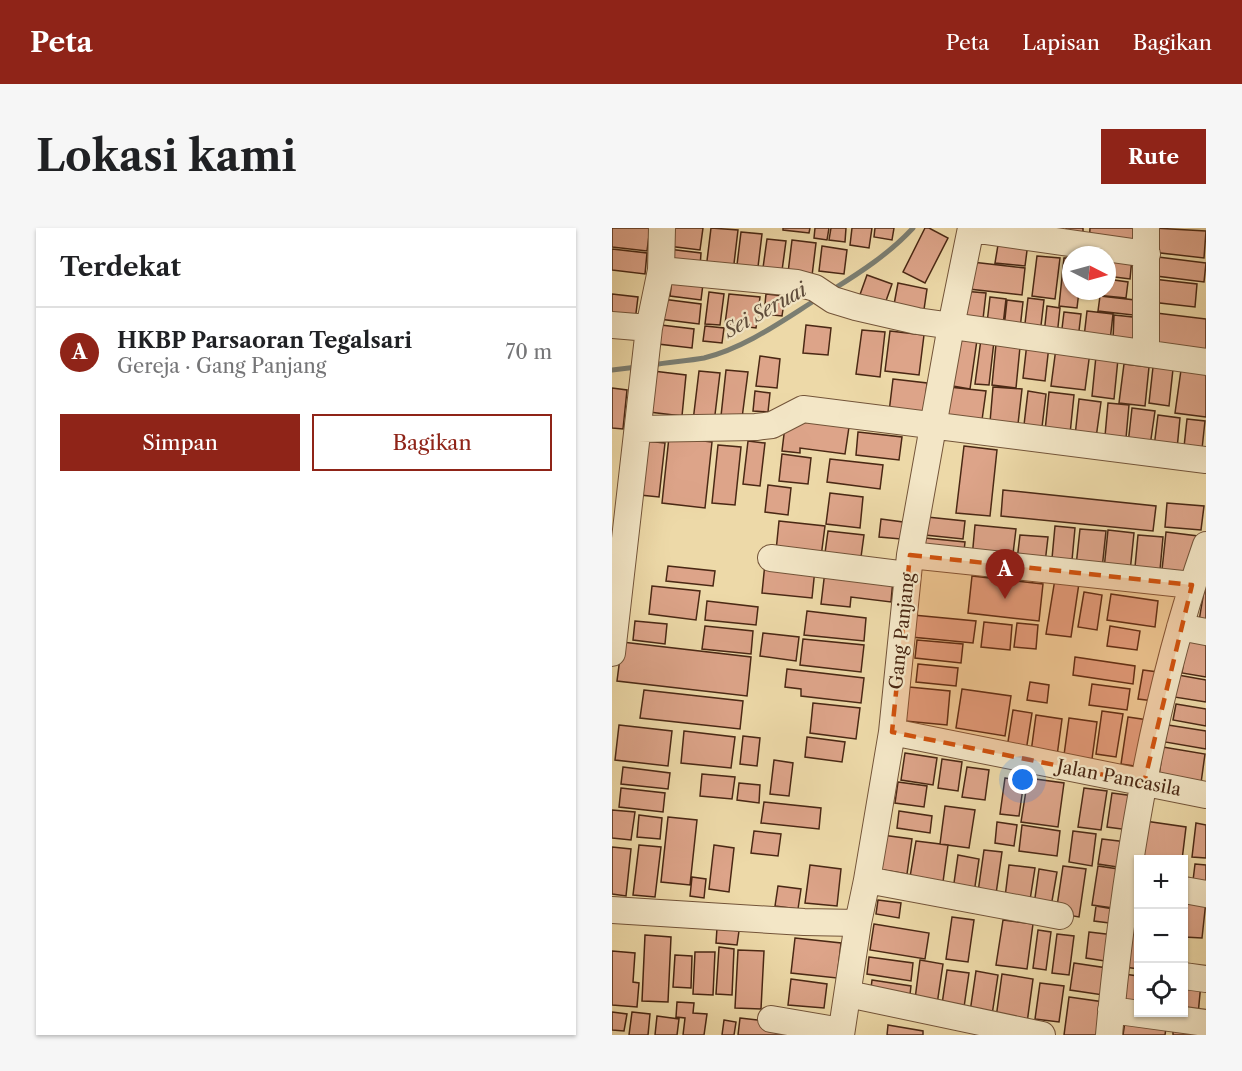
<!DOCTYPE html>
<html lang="id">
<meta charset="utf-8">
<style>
:root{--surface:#fff;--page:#f6f6f6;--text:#202124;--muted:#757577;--line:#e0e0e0;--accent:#8f2418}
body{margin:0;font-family:"Libre Caslon Text",serif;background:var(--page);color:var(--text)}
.controls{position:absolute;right:18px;bottom:18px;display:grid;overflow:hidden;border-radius:0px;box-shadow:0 2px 4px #0004}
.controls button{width:54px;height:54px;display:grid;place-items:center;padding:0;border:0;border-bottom:2px solid var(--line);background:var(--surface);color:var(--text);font:30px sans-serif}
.compass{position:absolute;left:450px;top:18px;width:54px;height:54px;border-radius:50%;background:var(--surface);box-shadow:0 2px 4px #0004;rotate:96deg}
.you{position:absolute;left:411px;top:552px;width:21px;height:21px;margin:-15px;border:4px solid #fff;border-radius:50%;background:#1a73e8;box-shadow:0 0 0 9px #1a73e833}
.badge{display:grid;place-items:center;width:39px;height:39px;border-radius:50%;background:var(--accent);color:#fff;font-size:20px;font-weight:700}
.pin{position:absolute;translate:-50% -50px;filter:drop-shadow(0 2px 3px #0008)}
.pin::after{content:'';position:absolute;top:32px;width:21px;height:18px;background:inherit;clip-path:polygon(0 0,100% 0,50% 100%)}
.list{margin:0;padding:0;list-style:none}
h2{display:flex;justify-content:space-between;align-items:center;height:78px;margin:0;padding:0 24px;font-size:26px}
h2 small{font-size:20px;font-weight:400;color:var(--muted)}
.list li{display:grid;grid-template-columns:39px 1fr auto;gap:18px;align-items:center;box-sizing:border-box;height:90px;padding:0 24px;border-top:2px solid var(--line)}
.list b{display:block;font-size:22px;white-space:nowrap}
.list p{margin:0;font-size:20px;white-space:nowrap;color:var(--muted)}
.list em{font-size:20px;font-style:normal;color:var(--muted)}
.actions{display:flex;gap:12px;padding:18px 24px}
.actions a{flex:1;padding:14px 0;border:2px solid var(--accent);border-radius:0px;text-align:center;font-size:21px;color:var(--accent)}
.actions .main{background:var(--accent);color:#fff}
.icon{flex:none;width:33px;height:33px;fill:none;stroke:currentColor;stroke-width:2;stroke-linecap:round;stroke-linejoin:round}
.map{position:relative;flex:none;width:594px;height:807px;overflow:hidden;border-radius:0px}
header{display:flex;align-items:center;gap:36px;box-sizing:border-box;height:84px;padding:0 30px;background:var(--accent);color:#fff}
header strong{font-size:28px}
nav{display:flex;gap:33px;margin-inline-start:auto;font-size:21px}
.intro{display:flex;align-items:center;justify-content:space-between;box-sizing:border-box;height:144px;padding:0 36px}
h1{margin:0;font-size:42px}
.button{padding:15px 27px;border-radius:0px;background:var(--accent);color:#fff;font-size:21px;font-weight:700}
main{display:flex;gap:36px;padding:0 36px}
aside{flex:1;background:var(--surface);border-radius:0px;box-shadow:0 2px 4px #0004}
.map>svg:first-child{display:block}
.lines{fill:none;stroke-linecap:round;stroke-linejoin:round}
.stream{stroke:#7b7e72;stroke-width:5}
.building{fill:#dda489;stroke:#4a2814;stroke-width:1.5}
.minor-casing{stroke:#735439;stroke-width:28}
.minor{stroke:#f3e6c6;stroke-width:26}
.marked{fill:#d0520d;fill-opacity:0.2;stroke:#d0520d;stroke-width:4.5;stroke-dasharray:12 8;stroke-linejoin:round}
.labels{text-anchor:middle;stroke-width:4.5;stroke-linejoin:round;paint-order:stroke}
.street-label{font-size:18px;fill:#4a2814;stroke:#f3e6c6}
.water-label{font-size:20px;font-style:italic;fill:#5e4c3b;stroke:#f3e6c6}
</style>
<header>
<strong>Peta</strong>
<nav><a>Peta</a><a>Lapisan</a><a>Bagikan</a></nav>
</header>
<div class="intro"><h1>Lokasi kami</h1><a class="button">Rute</a></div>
<main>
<aside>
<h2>Terdekat<small></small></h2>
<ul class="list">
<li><span class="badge">A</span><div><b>HKBP Parsaoran Tegalsari</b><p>Gereja · Gang Panjang</p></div><em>70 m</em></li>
</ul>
<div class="actions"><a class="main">Simpan</a><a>Bagikan</a></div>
</aside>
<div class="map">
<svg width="594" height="807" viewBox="0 0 594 807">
<rect width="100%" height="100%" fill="#edd9a8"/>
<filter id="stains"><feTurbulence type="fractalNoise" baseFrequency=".00333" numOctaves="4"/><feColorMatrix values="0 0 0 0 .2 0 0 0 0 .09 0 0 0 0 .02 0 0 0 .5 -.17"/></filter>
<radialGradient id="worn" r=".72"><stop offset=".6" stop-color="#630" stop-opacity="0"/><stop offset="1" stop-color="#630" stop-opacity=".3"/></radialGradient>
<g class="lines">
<path class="stream" d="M220,62C249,44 278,25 301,0
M40,137C57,134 75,133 92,130C133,120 170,93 205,71
M0,142L25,139"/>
</g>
<path class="building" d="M0,0H38L35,23L0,19Z
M59,0H91L88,22L56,18Z
M99,0L126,2L121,44L94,41Z
M171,0H198L197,5L171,2Z
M203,0H217L215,12L202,10Z
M219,0H234L233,14L217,12Z
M240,0H260L257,20L238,17Z
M263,0H282L280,12L262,9Z
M313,0H317L336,10L313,55L291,44Z
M454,0H471V5L454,4Z
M478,0H527L525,22L477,16Z
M542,0L594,3L592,30L540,24Z
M129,4L150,6L145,47L124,45Z
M155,11L174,13L169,50L150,47Z
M387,11L416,15L413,38L383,35Z
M180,12L204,15L199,56L175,53Z
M210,18L235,22L232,46L207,43Z
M0,21L35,25L33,46L0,42Z
M56,21L89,25L88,39L54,38Z
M495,27L520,30L518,51L495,48Z
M425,28L448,30L443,71L420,68Z
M546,29L594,35L592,54L544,48Z
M452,30H459V63H467L465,80L447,78Z
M360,34L413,40L410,67L357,61Z
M255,47L280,56L270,84L245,75Z
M495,51L516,54L514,70L474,66V63H495Z
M541,51L585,56L583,79L539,74Z
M60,52L91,56L89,72L58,68Z
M286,55L315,61L311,88L281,82Z
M351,63L374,65L371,91L348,89Z
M97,64L112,66L108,97L93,96Z
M0,66L26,69L23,93L0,91Z
M117,66L148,69L144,100L113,96Z
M154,66L173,68L170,88L152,86Z
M488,68L523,72L521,87L486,83Z
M378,69L394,71L391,97L375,95Z
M416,70L432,72L428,106L412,104Z
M50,71L89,76L87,96L47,91Z
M395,72L411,74L408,101L392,100Z
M435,78L448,80L445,108L432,106Z
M475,83L501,86L498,113L472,109Z
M452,84L469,86L466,111L449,109Z
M544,85L594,91V130L540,124Z
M502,87L530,90L527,115L501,112Z
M49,97L82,101L80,120L46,116Z
M194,97L219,100L216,127L191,125Z
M93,98L112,100L110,115L91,113Z
M250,102L273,104L268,149L244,146Z
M278,103L312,107L307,147L273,143Z
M342,109L365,112L358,161L335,157Z
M369,111L382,113L377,157L363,156Z
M415,115L437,118L433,153L411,150Z
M384,116L408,119L404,160L380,157Z
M444,120L478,124L473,162L439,158Z
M148,128L168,131L165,160L144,158Z
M484,128L506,131L502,171L480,168Z
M512,136L537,139L533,178L507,175Z
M541,139L561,141L557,178L537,175Z
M114,142L136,144L130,190L109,188Z
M569,142L594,145V189L563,185Z
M41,143L74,147L70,188L37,184Z
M87,143L108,145L102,195L81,193Z
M281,151L315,155L312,188L277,184Z
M337,159L374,163L370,192L336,187Z
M381,159L410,161L406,196L378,194Z
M0,160L15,162L11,201L0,200Z
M143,163L158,165L156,184L141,183Z
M416,163L434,166L430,199L412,197Z
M437,164L462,167L458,206L433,203Z
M467,171L489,174L484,210L463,208Z
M496,175L517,177L514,210L493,208Z
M520,180L543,183L538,218L516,216Z
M546,187L568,190L565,221L542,219Z
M575,191L593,193L590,221L572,219Z
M185,193L237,199L233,226L188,220V225L170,223L173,198L184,199Z
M246,204L290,209L287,232L244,227Z
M57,209L100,214L93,280L50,275Z
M34,213L53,215L47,269L28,267Z
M136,213L153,215L148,258L131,256Z
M106,217L129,219L123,277L100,275Z
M352,218L385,222L378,288L344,285Z
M170,226L199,230L196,256L167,253Z
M218,231L271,237L268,261L215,254Z
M156,257L179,260L176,287L153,284Z
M391,262L544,278L541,303L389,288Z
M218,265L251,269L248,300L214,296Z
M555,275L592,278L589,302L553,299Z
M315,289L353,293L351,311L313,307Z
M269,291L291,294L289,311L267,309Z
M167,293L213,298L209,329L164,323Z
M363,297L404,301L400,334L360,330Z
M443,298L463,300L459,343L439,341Z
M468,301L494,303L490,341L464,338Z
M496,302L522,305L518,344L492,341Z
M216,303L252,307L249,329L213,325Z
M554,304L586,308L582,345L550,342Z
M408,307L436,309L433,335L405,332Z
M526,307L551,309L548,342L523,339Z
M313,310L353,314L351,332L311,327Z
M153,335L203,341L200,370L150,365Z
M56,338L103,343L101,358L54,353Z
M213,343L281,351L279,374L239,369L238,379L209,376Z
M360,348L431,356L427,393L356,385Z
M443,351L467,355L459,409L434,406Z
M594,351V394L587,393Z
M40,358L88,363L84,392L37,386Z
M472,364L490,367L485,402L466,399Z
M499,366L546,373L543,399L495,392Z
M95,373L146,379L144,397L93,392Z
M195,383L254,390L252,413L192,407Z
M301,387L364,393L361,415L299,409Z
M23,393L55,396L53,416L21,412Z
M372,394L400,397L398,422L369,419Z
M405,395L426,397L424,421L402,419Z
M93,398L141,403L139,426L90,421Z
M498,398L528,403L525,422L495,418Z
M151,405L187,409L184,433L148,428Z
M191,411L252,417L249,444L188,437Z
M575,411L594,414V449L570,445Z
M305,412L351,416L349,435L303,430Z
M10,414L139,429L135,468L5,453Z
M463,429L523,438L521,456L461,447Z
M306,436L346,440L344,458L304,454Z
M175,441L252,450L249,475L189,468V461L173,459Z
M531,442L546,444L542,473L526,471Z
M566,447L594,452V474L562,469Z
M418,454L437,457L435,475L415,472Z
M480,456L518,461L515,482L477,477Z
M297,459L338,463L335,497L293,493Z
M350,461L399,468L393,508L344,500Z
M32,462L131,473L128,501L28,490Z
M201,475L248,480L244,511L198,505Z
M564,476L594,481V498L561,492Z
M401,482L420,485L414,523L395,520Z
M490,483L511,486L504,529L484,526Z
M424,487L450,491L445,528L419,524Z
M516,489L536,492L529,539L509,536Z
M457,490L485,494L480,531L452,527Z
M7,497L60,503L56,538L3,532Z
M556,497L594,503V521L553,514Z
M72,503L123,509L119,540L69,535Z
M131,508L148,510L145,538L128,536Z
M195,509L233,514L230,534L193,529Z
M551,519L593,526L589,555L547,548Z
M293,525L325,530L321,557L289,552Z
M330,531L350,534L346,563L326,560Z
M162,532L181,535L177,568L158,566Z
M11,539L58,545L56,561L9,556Z
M355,539L377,542L373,572L350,569Z
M90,546L123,549L120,571L88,568Z
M393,550L412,553L407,588L388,586Z
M416,550L452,555L446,599L409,594Z
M286,554L315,558L312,579L283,575Z
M127,555L148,557L147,575L125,572Z
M9,560L53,565L51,584L7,579Z
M472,560L495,563L489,602L466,599Z
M500,565L522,568L517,602L495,599Z
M152,574L209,580L207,601L149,595Z
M333,578L363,582L357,620L328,616Z
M0,582L23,584L19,612L0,610Z
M287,583L320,588L318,605L285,600Z
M27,587L50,590L48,611L25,609Z
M56,589L85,592L78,657L49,654Z
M533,593L574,599L570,632H528Z
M385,594L405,597L402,618L383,615Z
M584,595L594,597V630L580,629Z
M410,597L448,603L445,628L407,623Z
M142,603L169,606L166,628L139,625Z
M461,603L484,606L480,638L457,634Z
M270,607L300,611L295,646L265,641Z
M490,611L515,614L512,640L486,636Z
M304,613L336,617L331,654L298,649Z
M27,617L49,619L43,669L21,667Z
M102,617L122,620L117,664L97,661Z
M0,619L19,621L14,668L0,666Z
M372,622L390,624L383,673L365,671Z
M346,627L367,631L362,665L341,662Z
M583,636L594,637V662L580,661Z
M198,637L229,641L225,678L193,675Z
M397,637L423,640L418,672L393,669Z
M451,638L474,641L467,689L444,685Z
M486,638L513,642L508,681L480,677Z
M427,641L445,644L439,679L422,677Z
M80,649L94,651L92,670L78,668Z
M166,658L189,661L186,681L163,678Z
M526,660V700L516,699Z
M573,671L594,673L590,710L572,709Z
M266,672L289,675L287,690L264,686Z
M484,678L507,682L505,696L482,693Z
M340,689L362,692L356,734L334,731Z
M391,692L421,696L415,741L384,737Z
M262,696L317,705L313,731L258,722Z
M105,700L127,703L125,717L104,715Z
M426,702L439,704L434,742L421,740Z
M477,704L502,707L499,734L474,730Z
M517,705L526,706V741L513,739Z
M445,706L462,708L457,747L440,745Z
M33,707L59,709L56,774L30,773Z
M183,710L229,715L225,750L179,745Z
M107,719L122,721L120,767L104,766Z
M126,722L152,723L149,781L123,780Z
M0,723L23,725L21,754L27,755L25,779L0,777Z
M83,724H103L101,767L81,766Z
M63,727L80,728L79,760L61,759Z
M257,729L301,735L299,753L255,746Z
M308,732L331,736L324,783L302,779Z
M462,735L495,740L491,767L458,762Z
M335,742L357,745L351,786L329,783Z
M364,743L386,747L380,787L358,784Z
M390,746L421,751L415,795L384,790Z
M512,746L526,748V782L508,780Z
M179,751L215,756L212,780L176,777Z
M260,752L299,758L297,775L258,769Z
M572,753L589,755L586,787L572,784Z
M428,755L452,758L447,794L423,791Z
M457,769L492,774L487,807H452Z
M65,774L82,775L81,785L95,786L92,807H71L73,790L64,789Z
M0,784L15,786L12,803L0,802Z
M20,784L38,786L36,807H17Z
M514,787L555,792L553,807H511Z
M45,788L67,791L65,807H43Z
M128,790L172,795L171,807H126Z
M112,792L124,794L122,807H110Z
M276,797L311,803V807H275Z
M561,799L594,807H561Z"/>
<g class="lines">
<defs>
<path id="minor" d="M534,0V125
M359,1L535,26
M49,42L185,55L203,60L221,72L244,79L305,93L594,134
M0,97L37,100
M26,201L144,199L160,197L191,181L594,232
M298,327L580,357
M159,330L295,347
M568,399L594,404
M0,425L37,100L49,42L50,0
M280,504L594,567
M255,652L448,688
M572,662L594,666
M0,682L192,694L246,695
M572,748L594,751
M236,766L430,807
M499,782L594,795
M159,791L229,803
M229,807L246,695L255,652L280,504L298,327L339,98L359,0
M497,807C512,644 540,471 594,317"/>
</defs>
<use href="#minor" class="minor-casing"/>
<use href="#minor" class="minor"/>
</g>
<path class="marked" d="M298,327L580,357L532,555L280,504Z"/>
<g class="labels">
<g class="street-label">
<text transform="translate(290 403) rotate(-84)" y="6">Gang Panjang</text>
<text transform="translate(507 550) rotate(11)" y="6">Jalan Pancasila</text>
</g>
<g class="water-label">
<text transform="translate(153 82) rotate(-29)" y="7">Sei Seruai</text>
</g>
</g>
<rect width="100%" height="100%" filter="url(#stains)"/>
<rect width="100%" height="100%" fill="url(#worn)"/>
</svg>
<div class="controls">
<button>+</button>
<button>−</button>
<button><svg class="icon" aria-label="locate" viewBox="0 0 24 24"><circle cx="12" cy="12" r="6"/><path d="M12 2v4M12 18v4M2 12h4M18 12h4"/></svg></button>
</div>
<svg class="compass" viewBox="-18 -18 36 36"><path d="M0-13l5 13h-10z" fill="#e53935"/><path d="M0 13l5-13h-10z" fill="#757577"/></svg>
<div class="you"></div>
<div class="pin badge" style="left:393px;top:371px">A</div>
</div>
</main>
